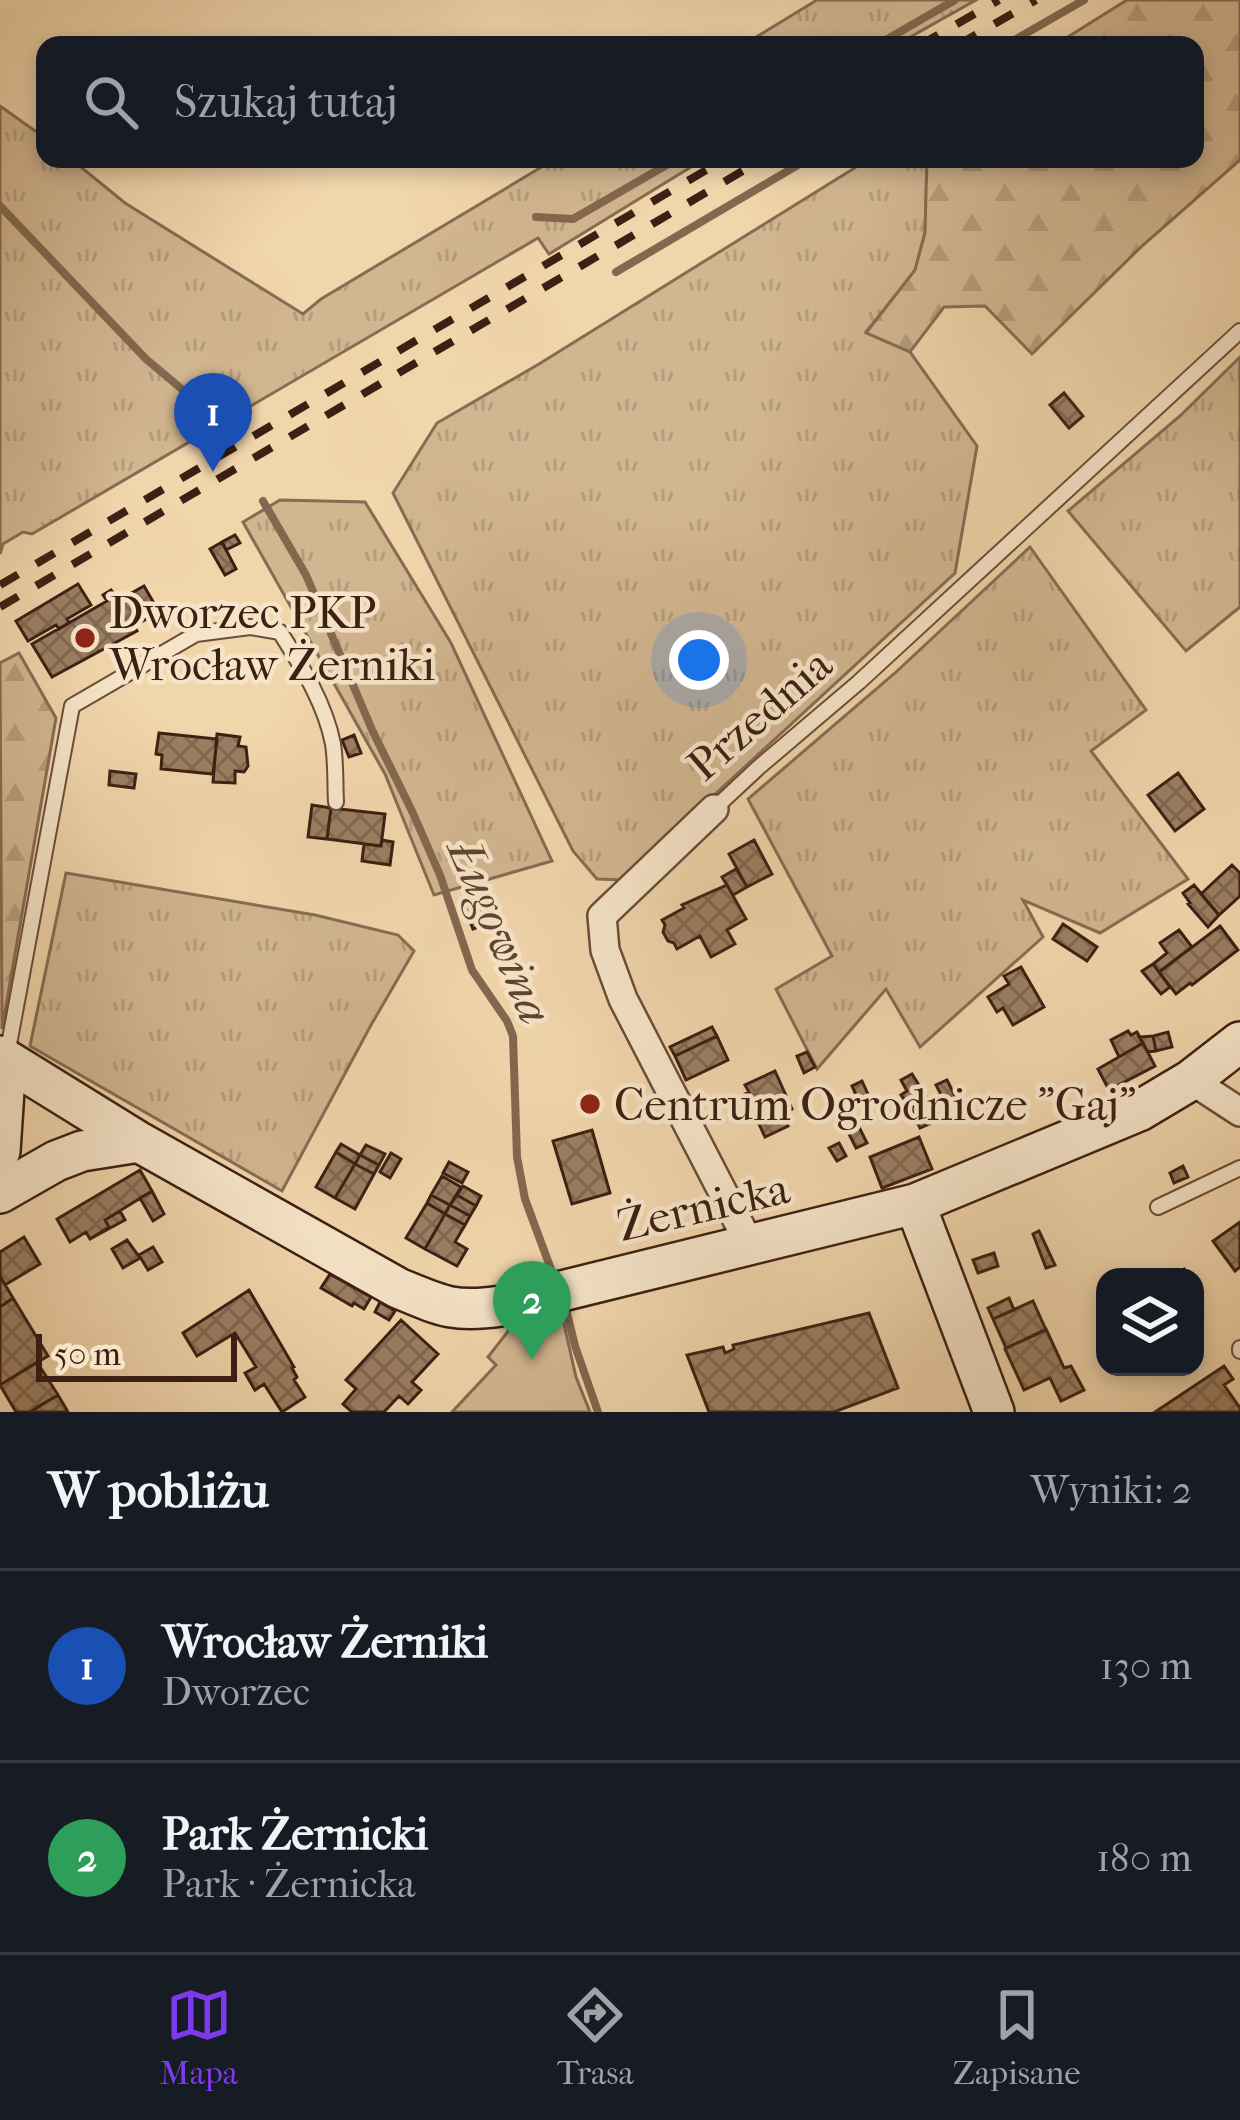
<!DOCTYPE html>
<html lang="pl">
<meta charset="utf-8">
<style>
:root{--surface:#171b24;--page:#242831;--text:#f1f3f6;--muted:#9ea1a6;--line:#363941;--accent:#7c3aed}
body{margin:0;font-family:"IM FELL French Canon",serif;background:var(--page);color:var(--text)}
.controls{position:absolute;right:36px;bottom:36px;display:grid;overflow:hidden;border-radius:24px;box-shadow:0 6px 18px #0003}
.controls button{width:108px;height:108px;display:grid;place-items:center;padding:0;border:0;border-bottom:3px solid var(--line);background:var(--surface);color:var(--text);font:60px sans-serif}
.scale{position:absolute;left:36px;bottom:30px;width:201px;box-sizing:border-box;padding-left:12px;border:6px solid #3d2013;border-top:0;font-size:33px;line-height:42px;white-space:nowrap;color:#3d2013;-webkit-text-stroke:9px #f6e4c8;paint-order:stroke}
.you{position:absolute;left:699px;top:660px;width:42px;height:42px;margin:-30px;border:9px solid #fff;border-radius:50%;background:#1a73e8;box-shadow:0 0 0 18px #1a73e833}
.badge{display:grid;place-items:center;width:78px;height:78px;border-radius:50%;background:var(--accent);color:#fff;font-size:39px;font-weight:700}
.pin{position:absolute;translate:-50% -99px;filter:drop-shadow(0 3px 6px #0008)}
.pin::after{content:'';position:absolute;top:63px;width:42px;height:36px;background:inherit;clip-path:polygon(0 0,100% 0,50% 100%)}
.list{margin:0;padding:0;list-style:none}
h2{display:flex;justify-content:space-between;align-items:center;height:156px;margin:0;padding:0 48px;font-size:51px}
h2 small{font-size:39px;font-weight:400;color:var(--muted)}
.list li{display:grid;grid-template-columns:78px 1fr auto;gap:36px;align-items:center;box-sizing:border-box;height:192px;padding:0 48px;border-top:3px solid var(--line)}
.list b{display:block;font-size:45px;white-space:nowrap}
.list p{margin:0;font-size:39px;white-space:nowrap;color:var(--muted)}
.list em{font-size:39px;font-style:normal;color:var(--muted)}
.icon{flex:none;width:66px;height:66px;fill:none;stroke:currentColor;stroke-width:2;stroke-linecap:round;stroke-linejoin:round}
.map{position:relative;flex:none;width:1240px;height:1412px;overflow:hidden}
.search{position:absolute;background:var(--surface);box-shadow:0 6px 18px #0003;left:36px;right:36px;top:36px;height:132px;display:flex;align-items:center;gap:30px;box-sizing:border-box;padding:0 42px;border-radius:24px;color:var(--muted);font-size:45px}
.sheet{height:540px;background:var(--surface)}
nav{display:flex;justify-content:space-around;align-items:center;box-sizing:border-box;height:168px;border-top:3px solid var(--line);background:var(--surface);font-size:33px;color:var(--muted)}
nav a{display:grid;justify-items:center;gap:6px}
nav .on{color:var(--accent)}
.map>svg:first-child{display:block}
.grass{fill:url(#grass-tufts);stroke:#886b52;stroke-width:3}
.forest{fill:url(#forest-firs);stroke:#886b52;stroke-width:3}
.park{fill:#d2b691;stroke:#886b52;stroke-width:3}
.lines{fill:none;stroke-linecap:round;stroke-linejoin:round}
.stream{stroke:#84674f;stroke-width:8}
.building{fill:url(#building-cross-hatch);stroke:#3d2013;stroke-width:3}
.lane-casing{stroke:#6a4d39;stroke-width:18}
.street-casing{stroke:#6a4d39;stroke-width:32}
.secondary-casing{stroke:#3d2013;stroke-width:44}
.lane{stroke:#f6e4c8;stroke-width:14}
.street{stroke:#f6e4c8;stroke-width:27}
.secondary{stroke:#f6e4c8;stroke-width:39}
.rail{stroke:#3d2013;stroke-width:8;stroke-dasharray:21 21;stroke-linecap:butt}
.poi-dot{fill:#8f2418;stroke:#f6e4c8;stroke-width:4.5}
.labels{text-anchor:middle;stroke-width:9;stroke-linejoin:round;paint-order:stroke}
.poi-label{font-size:45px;fill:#3d2013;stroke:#f6e4c8;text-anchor:start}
.street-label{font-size:45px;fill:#3d2013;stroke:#f6e4c8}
.water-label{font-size:48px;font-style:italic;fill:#614431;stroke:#f6e4c8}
</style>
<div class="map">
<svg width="1240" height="1412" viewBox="0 0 1240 1412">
<defs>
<pattern id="grass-tufts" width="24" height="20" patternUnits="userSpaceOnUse" patternTransform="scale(3)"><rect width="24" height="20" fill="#d2b691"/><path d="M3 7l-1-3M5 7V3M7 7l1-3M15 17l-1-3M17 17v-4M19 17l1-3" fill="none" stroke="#b59c7c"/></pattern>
<pattern id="forest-firs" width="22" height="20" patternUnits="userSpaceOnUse" patternTransform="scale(3)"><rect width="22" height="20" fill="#d2b691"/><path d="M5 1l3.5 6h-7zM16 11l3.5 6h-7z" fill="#b59c7c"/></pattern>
<pattern id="building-cross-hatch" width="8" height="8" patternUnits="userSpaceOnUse" patternTransform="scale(3)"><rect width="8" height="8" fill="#9b7e62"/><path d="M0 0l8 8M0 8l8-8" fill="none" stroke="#806750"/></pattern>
</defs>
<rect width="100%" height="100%" fill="#f1d5ab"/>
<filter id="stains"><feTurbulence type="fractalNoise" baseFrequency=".00167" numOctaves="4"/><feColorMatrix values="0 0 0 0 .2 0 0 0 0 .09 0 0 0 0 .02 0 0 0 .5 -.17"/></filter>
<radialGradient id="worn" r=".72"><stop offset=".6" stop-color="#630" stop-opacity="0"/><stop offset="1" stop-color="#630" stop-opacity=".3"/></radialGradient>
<path class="grass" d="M817,0H976L896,45H743Z
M0,106L45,138V159H71L125,203L303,314L321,299L555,159H704L549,254L538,238L32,534L23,532L3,544L0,554Z
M869,159H927L925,233L915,271L866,332L910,352L977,446L955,573L622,880L597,879L573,851L393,493L437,423L539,364Z
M1240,357V607L1186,651L1068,511L1180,416Z
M280,500L365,502L451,643L552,861L434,895L385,774L243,522Z
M1030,547L1146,710L1091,751L1188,879L1100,933L1023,900L1043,937L920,1047L886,989L817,1069L776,989L832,956L748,799L895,673Z
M66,873L315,915L398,935L414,951L371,1025L282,1191L30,1046Z"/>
<path class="forest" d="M1127,0H1240V160L1142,246L1032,354L985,306L944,307L910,352L866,333L915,270L925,233L927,159H1195V45H1055Z
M19,653L56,718L2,1029L0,663Z"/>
<path class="park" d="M561,1311L576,1377L590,1412H452L496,1365L488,1357L516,1321Z"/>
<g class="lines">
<path class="stream" d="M877,45L955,0
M1006,45L1084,0
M0,206L146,359L209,412
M536,217L573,219L677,159
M616,272L808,159
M263,501L306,575L373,732L412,811L440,875L472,970L507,1021L513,1036L517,1157L525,1199L555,1280
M565,1305L575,1346L598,1412"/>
</g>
<path class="building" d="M1064,393L1083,416L1069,428L1050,405Z
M235,535L240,543L226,550L222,542Z
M222,542L236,569L225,575L210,549Z
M78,584L91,605L67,619L69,623L59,629L56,625L28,641L16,621Z
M144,586L159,612L134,626L137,631L52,677L32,644L107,601L103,595L111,590L119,600Z
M159,733L217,739L213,774L161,769L162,755L156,754Z
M217,734L240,737L238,746L246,747L248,766L244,772L235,771V783L213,782Z
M354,735L361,753L349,757L342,740Z
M110,771L136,774L134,788L109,785Z
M1178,773L1204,809L1175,831L1148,795Z
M312,805L331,808L327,839L308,837Z
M331,808L385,814L381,846L327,839Z
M382,840L393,842L390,865L362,861L364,844L381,846Z
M754,840L772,874L747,887L729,854Z
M1232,865L1240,873V896L1219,915L1201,894Z
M736,869L747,887L733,895L722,877Z
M727,885L746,919L727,930L735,944L711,957L700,936L677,949L674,943L668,941L663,932L665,925L662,920L684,908L682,905Z
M1194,885L1219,915L1208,927L1188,904L1190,903L1183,893Z
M477,901L486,924L473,929L464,906Z
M1063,924L1097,947L1087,961L1053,939Z
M1220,926L1238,950L1192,985L1190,983L1176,994L1159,972Z
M1179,930L1192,947L1159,972L1153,964L1167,953L1160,943Z
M1153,964L1170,987L1161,994L1142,971Z
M1021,967L1044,1007L1013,1025L1003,1008L997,1012L988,997L1009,984L1004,976Z
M712,1027L717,1036L675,1056L670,1047Z
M1128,1031L1131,1035L1137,1032L1143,1043L1119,1057L1111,1040Z
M1168,1032L1172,1047L1156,1051L1153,1036Z
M717,1036L728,1060L686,1080L675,1056Z
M1153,1036L1156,1051L1148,1052L1139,1037Z
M1143,1043L1155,1066L1109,1090L1098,1069Z
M807,1052L815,1067L804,1073L797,1056Z
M775,1071L792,1109L759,1124L745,1094L749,1092L745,1085Z
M912,1074L927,1098L909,1107L901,1095L907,1091L901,1080Z
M947,1080L956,1098L946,1104L936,1085Z
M862,1081L871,1101L861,1106L852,1086Z
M929,1099L938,1120L920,1128L911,1108Z
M850,1109L867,1143L856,1148L839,1114Z
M782,1113L788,1126L765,1137L759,1124Z
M592,1130L610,1193L572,1204L553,1141Z
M919,1137L932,1169L882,1188L870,1157Z
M839,1143L846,1156L837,1161L829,1148Z
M341,1144L360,1155L355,1164L336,1152Z
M366,1145L385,1154L379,1165L360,1155Z
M336,1152L355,1164L335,1198L316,1187Z
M391,1153L401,1159L390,1178L380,1172Z
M360,1155L379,1165L374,1174L355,1164Z
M449,1162L468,1172L462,1183L443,1173Z
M355,1164L374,1174L355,1209L335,1198Z
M1183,1166L1188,1177L1174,1183L1170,1173Z
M140,1170L152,1191L105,1220L109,1227L90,1239L86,1232L70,1242L57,1219Z
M442,1176L461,1187L450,1205L431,1195Z
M463,1186L481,1196L476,1206L457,1195Z
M152,1191L164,1214L153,1221L140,1198Z
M431,1195L450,1205L445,1214L427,1203Z
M457,1195L476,1206L470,1216L450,1205Z
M427,1203L445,1214L425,1249L406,1238Z
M450,1205L470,1216L465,1225L445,1214Z
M120,1211L125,1220L90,1239L109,1227L105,1220Z
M445,1214L465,1225L455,1242L467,1249L457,1266L425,1249Z
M1240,1222V1267L1235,1271L1213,1241Z
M1039,1231L1055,1265L1046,1268L1033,1234Z
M24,1237L40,1264L5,1285L0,1276V1252Z
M127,1240L140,1258L123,1268L112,1249Z
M153,1247L162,1262L148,1270L139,1255Z
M994,1253L998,1266L978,1273L973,1260Z
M1184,1269L1188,1277H1152L1165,1271L1168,1277Z
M330,1274L371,1297L364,1309L354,1303L352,1306L321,1288Z
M0,1276L13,1298L0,1307Z
M249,1290L294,1367L292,1368L297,1377L294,1380L305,1397L282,1412L264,1384L255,1390L245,1373L256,1367L235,1333L197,1356L183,1333Z
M13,1298L48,1356L0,1385V1307Z
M1009,1298L1014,1310L993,1319L988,1308Z
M1033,1301L1046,1330L1006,1348L993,1319Z
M380,1302L395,1311L389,1320L375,1312Z
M869,1313L898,1388L834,1412H709L687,1355L723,1347L725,1353L734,1349L733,1345Z
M401,1320L438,1354L412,1382L421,1390L408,1404L399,1396L384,1412H352L343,1404L356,1389L346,1380Z
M1046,1329L1064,1368L1071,1366L1084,1390L1061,1401L1050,1378L1024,1390L1005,1349Z
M37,1362L58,1395L30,1412H16L0,1385Z
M1224,1366L1233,1379L1224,1385L1240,1408V1412H1155Z
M58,1395L68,1412H30L39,1406Z"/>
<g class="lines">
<defs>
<path id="lane" d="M714,809L759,767L859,682L1240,331
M7,1055L72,706L196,634L250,627L280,632C302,667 325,703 333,744C336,763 335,783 336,802
M1158,1207L1240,1168
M1240,1348V1351"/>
<path id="street" d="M714,809L602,916L605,950L623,999L750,1245
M1191,1080L1240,1112"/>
<path id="secondary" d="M0,1056L139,1142L398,1288C441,1306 454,1313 501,1306L915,1204L1139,1111L1191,1080L1240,1042
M0,1151L6,1060
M0,1193L56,1161L82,1151L139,1142
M915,1204L994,1412"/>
</defs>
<use href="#lane" class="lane-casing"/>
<use href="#street" class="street-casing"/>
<use href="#secondary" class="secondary-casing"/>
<use href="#lane" class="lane"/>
<use href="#street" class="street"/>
<use href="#secondary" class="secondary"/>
<path class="rail" d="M920,45L999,0
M958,45L1036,0
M0,585L725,159
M0,607L763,159"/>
</g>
<g class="poi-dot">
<circle cx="85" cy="638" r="12"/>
<circle cx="590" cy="1104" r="12"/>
</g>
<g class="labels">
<g class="poi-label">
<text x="109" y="628">Dworzec PKP<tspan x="109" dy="52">Wrocław Żerniki</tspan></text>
<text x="614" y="1120">Centrum Ogrodnicze "Gaj"</text>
</g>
<g class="street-label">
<text transform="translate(759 714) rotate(-41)" y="16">Przednia</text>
<text transform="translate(703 1206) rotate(-13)" y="16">Żernicka</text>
</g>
<g class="water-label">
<text transform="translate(501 931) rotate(67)" y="17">Ługowina</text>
</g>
</g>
<rect width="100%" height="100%" filter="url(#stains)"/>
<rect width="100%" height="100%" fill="url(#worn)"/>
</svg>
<div class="controls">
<button><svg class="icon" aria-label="layers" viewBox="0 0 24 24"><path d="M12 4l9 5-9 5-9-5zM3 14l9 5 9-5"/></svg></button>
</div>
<div class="scale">50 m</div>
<div class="you"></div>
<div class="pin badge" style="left:213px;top:472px;background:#1a4fb4">1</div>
<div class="pin badge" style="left:532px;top:1360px;background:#2e9e5b">2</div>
<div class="search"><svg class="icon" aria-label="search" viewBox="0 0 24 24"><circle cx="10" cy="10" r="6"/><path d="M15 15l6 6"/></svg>Szukaj tutaj</div>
</div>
<section class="sheet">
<h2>W pobliżu<small>Wyniki: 2</small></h2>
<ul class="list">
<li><span class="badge" style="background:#1a4fb4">1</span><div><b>Wrocław Żerniki</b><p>Dworzec</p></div><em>130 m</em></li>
<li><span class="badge" style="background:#2e9e5b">2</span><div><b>Park Żernicki</b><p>Park · Żernicka</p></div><em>180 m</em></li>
</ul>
</section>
<nav>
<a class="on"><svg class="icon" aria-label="map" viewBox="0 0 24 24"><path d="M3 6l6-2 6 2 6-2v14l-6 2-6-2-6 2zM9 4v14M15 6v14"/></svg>Mapa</a>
<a><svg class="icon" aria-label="directions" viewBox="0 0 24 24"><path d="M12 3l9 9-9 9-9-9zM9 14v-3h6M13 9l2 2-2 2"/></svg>Trasa</a>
<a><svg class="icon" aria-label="saved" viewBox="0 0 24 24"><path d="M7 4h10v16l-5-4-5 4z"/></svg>Zapisane</a>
</nav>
